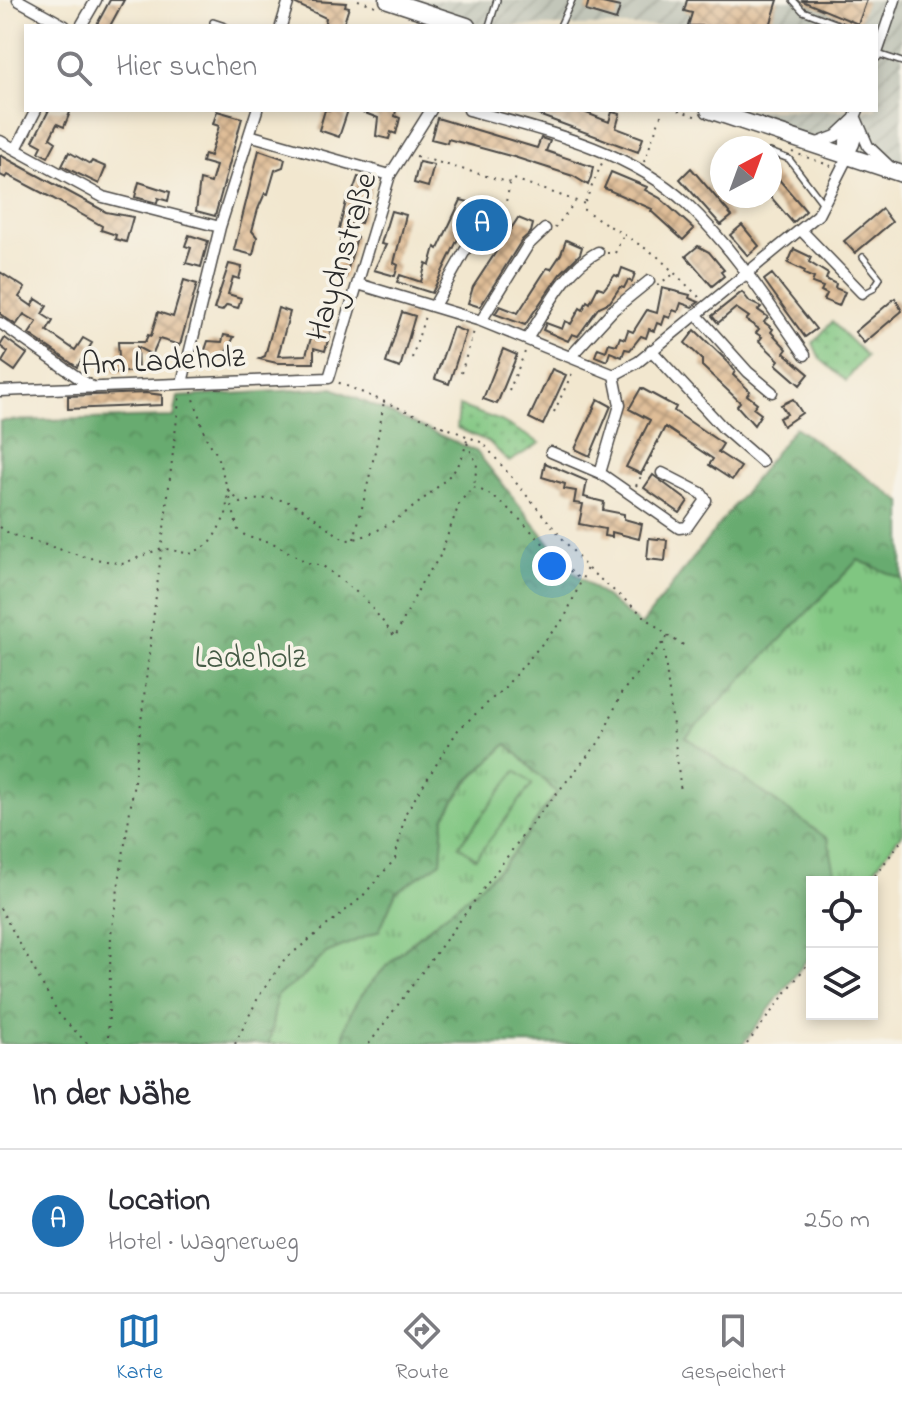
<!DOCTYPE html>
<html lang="de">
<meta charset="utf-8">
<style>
:root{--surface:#fff;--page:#f7f7f7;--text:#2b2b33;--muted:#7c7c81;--line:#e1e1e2;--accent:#1f6fb2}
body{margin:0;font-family:"Indie Flower",sans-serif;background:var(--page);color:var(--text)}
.controls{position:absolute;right:24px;bottom:24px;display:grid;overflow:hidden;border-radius:0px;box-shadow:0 4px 12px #0003}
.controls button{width:72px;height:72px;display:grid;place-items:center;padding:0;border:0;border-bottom:2px solid var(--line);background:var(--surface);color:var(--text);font:40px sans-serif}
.compass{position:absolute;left:710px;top:136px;width:72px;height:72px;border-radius:50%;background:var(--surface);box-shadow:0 4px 12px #0003;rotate:41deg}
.you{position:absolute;left:552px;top:566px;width:28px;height:28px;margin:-20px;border:6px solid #fff;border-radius:50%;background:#1a73e8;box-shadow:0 0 0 12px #1a73e833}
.badge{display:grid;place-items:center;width:52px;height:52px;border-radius:50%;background:var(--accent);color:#fff;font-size:26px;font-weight:700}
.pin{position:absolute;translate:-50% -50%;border:4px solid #fff;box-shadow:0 2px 8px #0006}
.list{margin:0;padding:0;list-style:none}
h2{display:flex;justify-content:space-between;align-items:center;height:104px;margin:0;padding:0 32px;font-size:34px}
h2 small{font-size:26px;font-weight:400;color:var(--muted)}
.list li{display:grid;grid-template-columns:52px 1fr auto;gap:24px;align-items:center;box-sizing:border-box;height:144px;padding:0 32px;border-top:2px solid var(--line)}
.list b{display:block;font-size:30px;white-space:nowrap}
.list p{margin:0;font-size:26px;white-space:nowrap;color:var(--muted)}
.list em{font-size:26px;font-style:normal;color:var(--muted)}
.icon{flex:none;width:44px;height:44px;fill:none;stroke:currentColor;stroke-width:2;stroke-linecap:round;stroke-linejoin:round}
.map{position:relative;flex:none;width:902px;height:1044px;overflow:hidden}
.search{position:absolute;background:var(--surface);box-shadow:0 4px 12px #0003;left:24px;right:24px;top:24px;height:88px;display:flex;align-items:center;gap:20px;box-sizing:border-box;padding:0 28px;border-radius:0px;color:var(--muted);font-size:30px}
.sheet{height:248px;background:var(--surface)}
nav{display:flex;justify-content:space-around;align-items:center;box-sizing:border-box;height:112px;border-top:2px solid var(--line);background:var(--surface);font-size:22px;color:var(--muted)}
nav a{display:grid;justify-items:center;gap:4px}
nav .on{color:var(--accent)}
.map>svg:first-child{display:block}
.industrial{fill:url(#industrial-furrows)}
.grass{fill:url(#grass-tufts);stroke:#567856;stroke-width:2;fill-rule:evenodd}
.forest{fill:url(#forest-crowns);stroke:#4a6b4d;stroke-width:2}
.park{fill:url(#park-dots);stroke:#567856;stroke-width:2}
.garden{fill:#80c681;stroke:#567856;stroke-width:2}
.building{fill:url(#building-cross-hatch)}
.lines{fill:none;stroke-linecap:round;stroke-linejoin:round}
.service-casing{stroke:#494744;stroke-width:8}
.minor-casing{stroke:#494744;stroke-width:13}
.primary-casing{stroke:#494744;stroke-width:19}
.path{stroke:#494744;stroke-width:2;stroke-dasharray:2 6;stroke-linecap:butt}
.service{stroke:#fff;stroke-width:5}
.minor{stroke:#fff;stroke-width:10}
.primary{stroke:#fff;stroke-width:16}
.labels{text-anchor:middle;stroke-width:7;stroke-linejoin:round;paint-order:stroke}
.street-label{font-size:32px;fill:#2b2b2b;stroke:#f7f3e8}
.park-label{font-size:32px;fill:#445a45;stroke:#f7f3e8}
</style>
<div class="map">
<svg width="902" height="1044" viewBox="0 0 902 1044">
<defs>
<pattern id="industrial-furrows" width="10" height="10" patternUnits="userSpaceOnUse" patternTransform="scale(2)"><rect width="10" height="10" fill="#c2c6b9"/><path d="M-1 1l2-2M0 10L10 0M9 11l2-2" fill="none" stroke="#a7aa9f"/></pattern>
<pattern id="grass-tufts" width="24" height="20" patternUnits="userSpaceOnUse" patternTransform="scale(2)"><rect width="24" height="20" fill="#80c681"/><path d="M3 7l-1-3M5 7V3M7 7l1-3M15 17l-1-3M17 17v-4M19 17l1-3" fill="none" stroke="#69a16a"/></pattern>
<pattern id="forest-crowns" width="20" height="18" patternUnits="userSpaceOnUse" patternTransform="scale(2)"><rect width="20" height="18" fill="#68ab6f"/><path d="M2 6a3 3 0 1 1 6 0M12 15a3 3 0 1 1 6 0" fill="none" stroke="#568b5b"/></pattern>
<pattern id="park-dots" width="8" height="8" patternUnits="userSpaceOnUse" patternTransform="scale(2)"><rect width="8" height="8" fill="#80c681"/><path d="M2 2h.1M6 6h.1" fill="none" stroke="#69a16a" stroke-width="1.8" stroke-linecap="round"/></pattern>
<pattern id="building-cross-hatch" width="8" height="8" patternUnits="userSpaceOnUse" patternTransform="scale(2)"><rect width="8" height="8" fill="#dfbd97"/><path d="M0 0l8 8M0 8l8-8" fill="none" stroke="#b59a7b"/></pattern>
</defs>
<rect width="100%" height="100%" fill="#f7f3e8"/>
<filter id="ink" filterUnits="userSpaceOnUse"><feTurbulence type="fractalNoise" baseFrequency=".0125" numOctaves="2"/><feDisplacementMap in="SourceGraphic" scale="16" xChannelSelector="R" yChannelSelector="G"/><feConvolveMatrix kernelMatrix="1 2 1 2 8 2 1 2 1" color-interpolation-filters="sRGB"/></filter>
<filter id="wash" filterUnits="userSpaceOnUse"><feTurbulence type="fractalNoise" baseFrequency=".006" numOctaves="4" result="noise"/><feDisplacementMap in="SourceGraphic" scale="32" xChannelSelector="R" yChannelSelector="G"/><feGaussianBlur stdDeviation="1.8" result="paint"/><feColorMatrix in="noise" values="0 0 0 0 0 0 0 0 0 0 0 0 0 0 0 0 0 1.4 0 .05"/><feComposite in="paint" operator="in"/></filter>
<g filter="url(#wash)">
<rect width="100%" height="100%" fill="#f2e7cf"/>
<path class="industrial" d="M389,0H902V176L711,110H876V26H465Z"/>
<path class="grass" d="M858,560L902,578V833L865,882H837L827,839L685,737Z
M507,744L558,793C538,816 522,844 502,866C464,906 337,984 344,1044H269L277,995L301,979L326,953L379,931L396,892L441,862L444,818L464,786ZM516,772L532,785L475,858L459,845Z"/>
<path class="forest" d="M333,388L476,451L572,571L641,625L795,427L902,502V579L858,560L686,737L828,839L837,882H812V953L743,1044H344C337,985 464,906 502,866C522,844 538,816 557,793L507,744L464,785L444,818L441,862L396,892L379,931L326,953L301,979L277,995L269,1044H0V421L174,417L178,397Z"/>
<path class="park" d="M832,322L866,356L846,381L820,359L813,343Z
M459,406L501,421L540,443L509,462L489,442L457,428Z"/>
<path class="garden" d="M516,771L532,784L476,858L459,846Z"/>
<g id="blocks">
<path class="building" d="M110,0H124L110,26H96Z
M297,0L346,3L345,6L349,7L343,26H324L326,18L296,4Z
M589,0L620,7L616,20L586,11Z
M687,0H778L770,26H688L692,13L684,11Z
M867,0L858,24L802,1L803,0Z
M49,110H71L64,127L57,124L50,138L56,142L48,157L39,152L42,146L33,141Z
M325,110H348L339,137L319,130Z
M357,110H396L395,116L400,118L396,134L391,132L389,139L376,136L378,118Z
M525,110H579L609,122L612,112L620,114L616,128L643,138L638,152Z
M217,111L242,118L215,216L196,211L200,180L211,183L216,166L202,162L204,154L210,156L219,126L213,124Z
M437,118L537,148L541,138L550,141L546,151L593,167L591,177L588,185L573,176L514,157L448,139L447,143L431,139Z
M259,150L285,159L283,167L275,170L268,194L265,193L258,209L252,231L257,237L253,255L234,250Z
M69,152L90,164L92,161L106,167L99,184L62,166Z
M0,155L106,212L133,217L126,242L115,239L116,235L101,230L102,226L52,198L8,175L6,178L0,175Z
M419,162L434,165L428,187L414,183Z
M691,168L732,216L721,225L680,179Z
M770,169L806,211L793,223L770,196Z
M611,172L647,187L645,190L660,198L694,229L683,240L651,211L652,209L604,188Z
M358,177L372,181L371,190L361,223L352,221L349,235L357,237L345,279L335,276L341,235L338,233L347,198L350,199Z
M139,182L170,192L168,201L158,198L157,203L135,197Z
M461,200L476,204L471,222L467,220L432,293L397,282L400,275L421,282L426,263L430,265L435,247L438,249Z
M882,209L892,222L855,253L844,241Z
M391,211L406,215L394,263L398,265L395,276L374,270L386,245L381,244Z
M518,218L533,224L531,232L522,240L480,307L468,303L473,287Z
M742,225L759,246L748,256L730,235Z
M189,235L208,241L201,267L186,263L191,248L185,246Z
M566,240L582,247L580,254L560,274L525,325L495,314L500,306L518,313L547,268L551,269L561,254Z
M698,246L709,252L724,270L721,272L724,276L712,286L686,256Z
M794,249L811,257L809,262L828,274L826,279L836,284L835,288L845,292L839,306L824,300L827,294L821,291L823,287L812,283L814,278L804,274L805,271L788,263Z
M229,264L242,267L239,279L233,277L228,294L241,298L238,308L227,305L222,311L214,309Z
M622,268L635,273L632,282L628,280L624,288L620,287L610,302L599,307L578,336L572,334L568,341L543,330L546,323L562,329L565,321L571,324L580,308L583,310L587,301L590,303L598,287L604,289L615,275L619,277Z
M0,272L25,288L19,297L32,306L36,299L47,306L42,314L53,321L47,331L75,350L83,338L92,343L77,367L29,334L37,322L24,314L16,325L0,314Z
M772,274L816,329L805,337L764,280Z
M184,280L197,284L180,345L159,339L152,355L137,347L138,371L113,373V358L119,357L118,342H145L148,335L151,336L158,312L173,317Z
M662,288L690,295L689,298L699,302L692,307L681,303L678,312L673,310L670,318L665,316L662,325L657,323L654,331L649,329L646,338L641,336L630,350L625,349L622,357L610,352L607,361L595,356L598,348L606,351L609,343L617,345L620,337L625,339L628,330L633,332L647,310L657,313Z
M742,292L750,302L761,307L758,310L768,317L764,322L773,329L771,332L787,349L784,353L809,374L800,385L776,364L779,360L759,341L762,337L756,333L759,329L746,320L749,317L736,308L718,323L712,316Z
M895,298L902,311L864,343L855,332Z
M278,308L290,312L278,356L306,355L318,314L334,319L325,351L314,348V363H277L259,359L265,356Z
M402,312L415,316L400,368L386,363Z
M453,327L466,332L449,384L435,379Z
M695,330L728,362L735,371L733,375L750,391L747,395L757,403L753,408L761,414L754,425L737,406L740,402L702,366V359L685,343Z
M224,335L234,337L223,358L204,353L208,341L222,342Z
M5,338L27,354L15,371L2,362L8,352L0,346Z
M503,349L517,355L497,404L483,399Z
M552,369L566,375L543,425L529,418Z
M641,388L676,407L674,411L723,444L718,452L741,467L732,480L709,465L713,459L665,427L641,474L626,467L650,420L629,409Z
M146,393L162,395V405L68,409V396Z
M598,399L611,406L590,456L575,449Z
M793,399L802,413L783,426L779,418L787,414L781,405Z
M545,463L587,481L584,497L604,502L603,510L624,514V519L642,524L639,539L612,532V537L604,536L605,529L579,524L583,504L574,503L576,491L564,489L565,484L542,477Z
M653,475L688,501L680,513L644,488Z
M649,538L667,540L665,561L647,559Z"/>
</g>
</g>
<g filter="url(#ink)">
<use href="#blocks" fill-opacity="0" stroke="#494744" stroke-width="2"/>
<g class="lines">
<defs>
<path id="service" d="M793,0L803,11L843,26
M213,22L225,26
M489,26L497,0
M560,26L572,0
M878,54L902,62
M770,152L789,159L824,205
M863,257L880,278L873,289L863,294"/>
<path id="minor" d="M18,0L65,26
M81,26L96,0
M281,26L289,0
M876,56L895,0
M469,110C543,130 630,150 687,204C733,248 769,304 805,355
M856,118L868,146L888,165
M249,135L390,175
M0,141L103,197L220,227
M815,144L836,136L854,119
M16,149L36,110
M845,157V141L858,110
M801,230L862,293
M358,284L481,321L614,375L638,362L818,215L854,144L856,137L853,129
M434,306L485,215
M696,314L748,372L772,392
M481,321L528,245L545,229
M0,323L93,388
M527,339C546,310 566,268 598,252
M651,350L724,429L762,462
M570,357L613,310L649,281
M182,383L220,227L257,110
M0,391L329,378L390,175L431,110
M551,452L600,473L679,528L687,527L706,500L701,493L662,473
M600,473L620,405L614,375"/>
<path id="primary" d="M388,0L467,26
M709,110L902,174"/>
</defs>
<use href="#service" class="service-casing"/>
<use href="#minor" class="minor-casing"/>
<use href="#primary" class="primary-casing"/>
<path class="path" d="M358,0L376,6
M678,110L700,118
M792,152L831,166
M416,156L511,183L514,179L585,204L584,210L656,255L701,299
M644,162L663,110
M585,202L602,163
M495,210L505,206L510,184
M555,228L575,202
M607,253H615L624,234
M657,285L674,274
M412,358L426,313
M461,373L475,328
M509,391L525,352
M554,412L574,369
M467,443L477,464L474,486
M636,486L661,437
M228,490L238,530L247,537L271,542L308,563L323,566L365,599L395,637L422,582L439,558L460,502L473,487C510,498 548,555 581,580
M229,491L241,503C295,488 305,515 346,540C379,539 432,494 454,471C462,462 465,448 468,436
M0,527L10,534L85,557L122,564L162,548L190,554L210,544L226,515L228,490L216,453L205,436L192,392
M354,539C366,493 377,447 384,401
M588,569L668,636L687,647
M663,643L681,792
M870,882L902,840
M0,908L60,1016L88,1044
M108,1044L111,934L132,798L180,393
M235,1044L259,996L284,960L361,898L395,859L405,814L458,730L505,687L565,617L587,568L483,443L337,382
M369,1044L532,823L600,741L622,692L668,636
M747,1044L812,958"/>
<use href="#service" class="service"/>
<use href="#minor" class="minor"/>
<use href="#primary" class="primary"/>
</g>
</g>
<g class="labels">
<g class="street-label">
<text transform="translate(340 256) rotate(-73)" y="11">Haydnstraße</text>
<text transform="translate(163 359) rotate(-3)" y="11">Am Ladeholz</text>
</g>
<g class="park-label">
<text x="250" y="667">Ladeholz</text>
</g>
</g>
</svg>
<div class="controls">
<button><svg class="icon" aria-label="locate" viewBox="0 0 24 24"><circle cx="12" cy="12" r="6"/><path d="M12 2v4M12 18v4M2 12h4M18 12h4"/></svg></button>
<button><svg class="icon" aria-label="layers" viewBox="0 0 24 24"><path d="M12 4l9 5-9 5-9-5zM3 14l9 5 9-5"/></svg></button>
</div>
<svg class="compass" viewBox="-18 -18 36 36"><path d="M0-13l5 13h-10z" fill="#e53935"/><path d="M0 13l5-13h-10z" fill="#7c7c81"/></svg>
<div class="you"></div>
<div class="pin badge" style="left:482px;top:225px">A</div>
<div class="search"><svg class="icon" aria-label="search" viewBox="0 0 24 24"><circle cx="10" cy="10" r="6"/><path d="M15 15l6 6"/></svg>Hier suchen</div>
</div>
<section class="sheet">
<h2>In der Nähe<small></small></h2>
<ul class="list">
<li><span class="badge">A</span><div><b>Location</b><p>Hotel · Wagnerweg</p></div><em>250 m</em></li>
</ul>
</section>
<nav>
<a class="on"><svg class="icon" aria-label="map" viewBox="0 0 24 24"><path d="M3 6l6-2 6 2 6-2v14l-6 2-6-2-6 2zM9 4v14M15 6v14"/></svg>Karte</a>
<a><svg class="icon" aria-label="directions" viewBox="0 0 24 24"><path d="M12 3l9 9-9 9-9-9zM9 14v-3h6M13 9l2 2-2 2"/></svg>Route</a>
<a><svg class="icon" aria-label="saved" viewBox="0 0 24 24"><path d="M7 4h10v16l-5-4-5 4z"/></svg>Gespeichert</a>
</nav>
